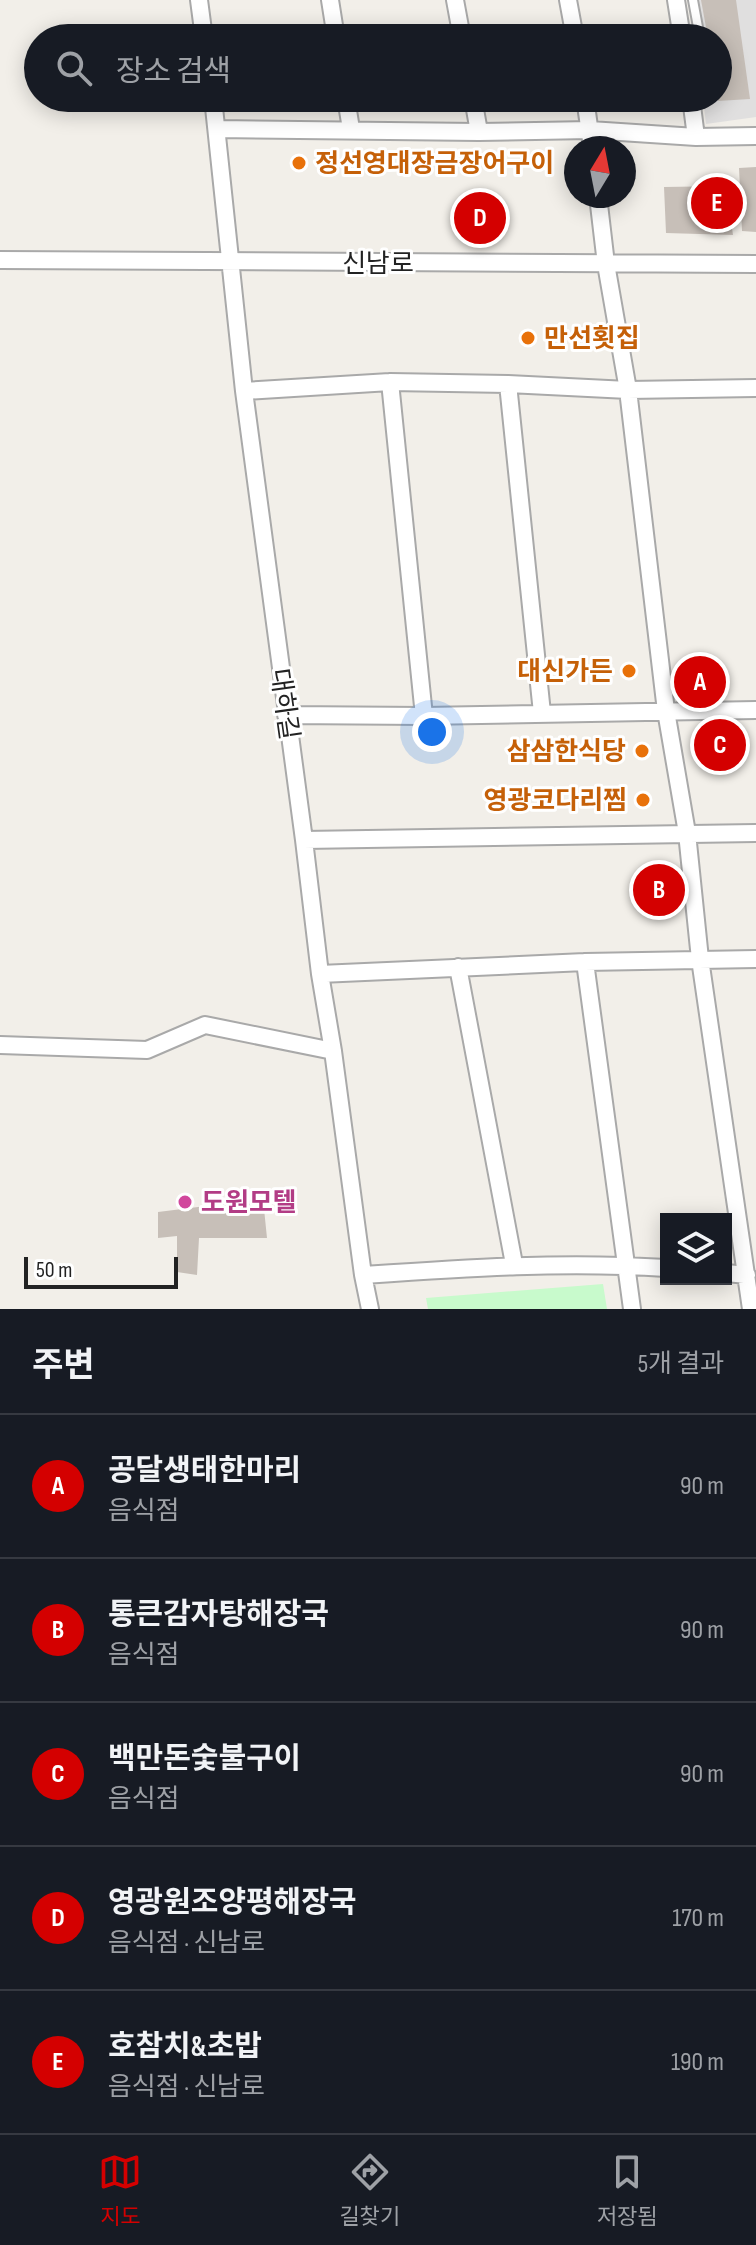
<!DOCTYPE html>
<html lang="ko">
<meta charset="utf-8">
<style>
:root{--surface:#171b24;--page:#242831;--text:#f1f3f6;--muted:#9ea1a6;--line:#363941;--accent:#d40000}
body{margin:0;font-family:"Sofia Sans Condensed","Noto Sans KR",sans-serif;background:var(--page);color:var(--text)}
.controls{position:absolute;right:24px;bottom:24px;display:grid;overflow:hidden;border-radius:0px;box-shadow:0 4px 20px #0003}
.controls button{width:72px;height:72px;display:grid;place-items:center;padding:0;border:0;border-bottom:2px solid var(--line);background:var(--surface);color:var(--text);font:40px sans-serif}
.compass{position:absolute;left:564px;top:136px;width:72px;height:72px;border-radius:50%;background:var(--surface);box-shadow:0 4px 20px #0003;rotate:10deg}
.scale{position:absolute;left:24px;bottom:20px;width:154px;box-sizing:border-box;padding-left:8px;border:4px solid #222;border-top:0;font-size:22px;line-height:28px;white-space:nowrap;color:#222;-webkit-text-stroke:6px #fff;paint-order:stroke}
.you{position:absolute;left:432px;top:732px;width:28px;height:28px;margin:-20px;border:6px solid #fff;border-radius:50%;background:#1a73e8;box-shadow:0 0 0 12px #1a73e833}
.badge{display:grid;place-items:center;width:52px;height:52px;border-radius:50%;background:var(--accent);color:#fff;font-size:26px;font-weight:700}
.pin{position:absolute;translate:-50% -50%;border:4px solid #fff;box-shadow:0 2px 8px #0006}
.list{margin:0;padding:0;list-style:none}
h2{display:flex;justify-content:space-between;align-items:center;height:104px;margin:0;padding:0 32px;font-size:34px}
h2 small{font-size:26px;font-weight:400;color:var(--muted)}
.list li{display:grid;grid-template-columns:52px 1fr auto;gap:24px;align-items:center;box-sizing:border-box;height:144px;padding:0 32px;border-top:2px solid var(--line)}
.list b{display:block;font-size:30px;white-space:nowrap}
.list p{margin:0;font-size:26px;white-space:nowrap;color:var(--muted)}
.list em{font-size:26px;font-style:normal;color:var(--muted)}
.icon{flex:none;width:44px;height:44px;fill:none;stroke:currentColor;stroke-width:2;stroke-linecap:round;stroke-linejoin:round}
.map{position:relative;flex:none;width:756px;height:1309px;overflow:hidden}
.search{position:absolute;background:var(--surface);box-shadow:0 4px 20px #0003;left:24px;right:24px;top:24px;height:88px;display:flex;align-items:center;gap:20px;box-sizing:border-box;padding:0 28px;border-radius:44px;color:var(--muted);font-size:30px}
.sheet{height:824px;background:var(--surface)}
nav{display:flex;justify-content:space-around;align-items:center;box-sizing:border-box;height:112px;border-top:2px solid var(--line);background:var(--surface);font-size:22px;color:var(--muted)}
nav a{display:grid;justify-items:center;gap:4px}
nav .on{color:var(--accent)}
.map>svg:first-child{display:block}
.residential{fill:#e0dfdf}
.park{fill:#c8facc}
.building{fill:#c7bfb8}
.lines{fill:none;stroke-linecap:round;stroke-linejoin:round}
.service-casing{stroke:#a9a9a9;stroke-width:12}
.minor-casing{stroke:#a9a9a9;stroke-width:20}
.service{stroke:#fff;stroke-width:8}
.minor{stroke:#fff;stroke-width:16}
.food-dot{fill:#e8710a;stroke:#fff;stroke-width:3}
.hotel-dot{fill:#d1479c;stroke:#fff;stroke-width:3}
.labels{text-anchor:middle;stroke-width:6;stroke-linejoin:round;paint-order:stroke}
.food-label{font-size:26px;font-weight:bold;fill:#c56008;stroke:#fff;text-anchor:end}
.street-label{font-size:26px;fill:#222;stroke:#fff}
.hotel-label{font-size:26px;font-weight:bold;fill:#b23c85;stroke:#fff;text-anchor:start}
</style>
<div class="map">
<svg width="756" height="1309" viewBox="0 0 756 1309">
<rect width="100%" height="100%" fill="#f2efe9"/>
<path class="residential" d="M688,0H756V117L706,124L703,98H718V38H694Z"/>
<path class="park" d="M603,1284L607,1309H428L426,1298Z"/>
<path class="building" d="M701,0H736L750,99L718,101V38H708Z
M756,167V232L742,231L739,168Z
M726,186L733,235L666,233L664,187Z
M263,1199L267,1238H199L197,1275L177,1272V1236L158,1238V1212Z"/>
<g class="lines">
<defs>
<path id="service" d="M693,0L700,38
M709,98V99"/>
<path id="minor" d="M199,0L204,38
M330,0L336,38
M455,0L462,38
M568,0L575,38
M676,0L682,38
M213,98L244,391L304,840L320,974L333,1051L363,1275L370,1309
M346,98L351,129
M473,98L479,132
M585,98L592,148
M691,98L696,137
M217,129L479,132L590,130L696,137L756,136
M598,196L606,264L628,390L666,711L687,833L700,959L751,1309
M0,260L756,264
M390,382L424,716
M508,384L542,713
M244,391L390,382L508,384L628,390L756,388
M286,715L424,716L756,710
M304,840L756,833
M585,962L632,1309
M458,967L514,1264
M320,974L585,962L756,959
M0,1045L147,1050L205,1025L333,1051
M726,1273L747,1275
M363,1275C465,1268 564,1261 666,1268"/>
</defs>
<use href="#service" class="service-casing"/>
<use href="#minor" class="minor-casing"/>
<use href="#service" class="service"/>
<use href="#minor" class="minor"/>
</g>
<g class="food-dot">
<circle cx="299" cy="163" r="8"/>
<circle cx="528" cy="338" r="8"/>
<circle cx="629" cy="671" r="8"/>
<circle cx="642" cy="751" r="8"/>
<circle cx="643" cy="800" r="8"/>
</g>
<circle class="hotel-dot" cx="185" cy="1202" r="8"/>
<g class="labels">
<g class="food-label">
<text x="315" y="172" text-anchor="start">정선영대장금장어구이</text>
<text x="544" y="347" text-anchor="start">만선횟집</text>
<text x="613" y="680">대신가든</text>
<text x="626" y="760">삼삼한식당</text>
<text x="627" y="809">영광코다리찜</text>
</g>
<g class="street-label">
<text x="378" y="272">신남로</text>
<text transform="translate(285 704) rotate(82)" y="9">대하길</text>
</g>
<g class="hotel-label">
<text x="201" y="1211">도원모텔</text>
</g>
</g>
</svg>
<div class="controls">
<button><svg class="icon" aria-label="layers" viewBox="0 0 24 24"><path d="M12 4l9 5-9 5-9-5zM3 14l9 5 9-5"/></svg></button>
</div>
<svg class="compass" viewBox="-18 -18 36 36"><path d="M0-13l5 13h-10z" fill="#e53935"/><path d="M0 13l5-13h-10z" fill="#9ea1a6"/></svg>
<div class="scale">50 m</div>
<div class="you"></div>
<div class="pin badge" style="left:700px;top:682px">A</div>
<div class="pin badge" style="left:659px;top:890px">B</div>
<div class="pin badge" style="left:720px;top:745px">C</div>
<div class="pin badge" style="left:480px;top:218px">D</div>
<div class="pin badge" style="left:717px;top:203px">E</div>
<div class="search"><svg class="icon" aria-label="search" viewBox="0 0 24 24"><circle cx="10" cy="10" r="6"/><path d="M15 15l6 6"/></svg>장소 검색</div>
</div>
<section class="sheet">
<h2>주변<small>5개 결과</small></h2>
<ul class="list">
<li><span class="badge">A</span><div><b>공달생태한마리</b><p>음식점</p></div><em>90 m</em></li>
<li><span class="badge">B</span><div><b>통큰감자탕해장국</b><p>음식점</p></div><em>90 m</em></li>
<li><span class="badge">C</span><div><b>백만돈숯불구이</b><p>음식점</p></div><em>90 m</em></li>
<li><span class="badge">D</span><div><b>영광원조양평해장국</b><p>음식점 · 신남로</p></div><em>170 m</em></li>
<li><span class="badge">E</span><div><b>호참치&amp;초밥</b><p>음식점 · 신남로</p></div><em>190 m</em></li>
</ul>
</section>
<nav>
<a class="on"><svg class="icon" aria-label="map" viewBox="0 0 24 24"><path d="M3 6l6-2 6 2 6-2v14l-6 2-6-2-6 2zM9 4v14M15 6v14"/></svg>지도</a>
<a><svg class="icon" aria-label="directions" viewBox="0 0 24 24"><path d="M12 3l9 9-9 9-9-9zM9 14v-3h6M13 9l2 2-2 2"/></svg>길찾기</a>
<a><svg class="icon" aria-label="saved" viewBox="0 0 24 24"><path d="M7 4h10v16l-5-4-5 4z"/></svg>저장됨</a>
</nav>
